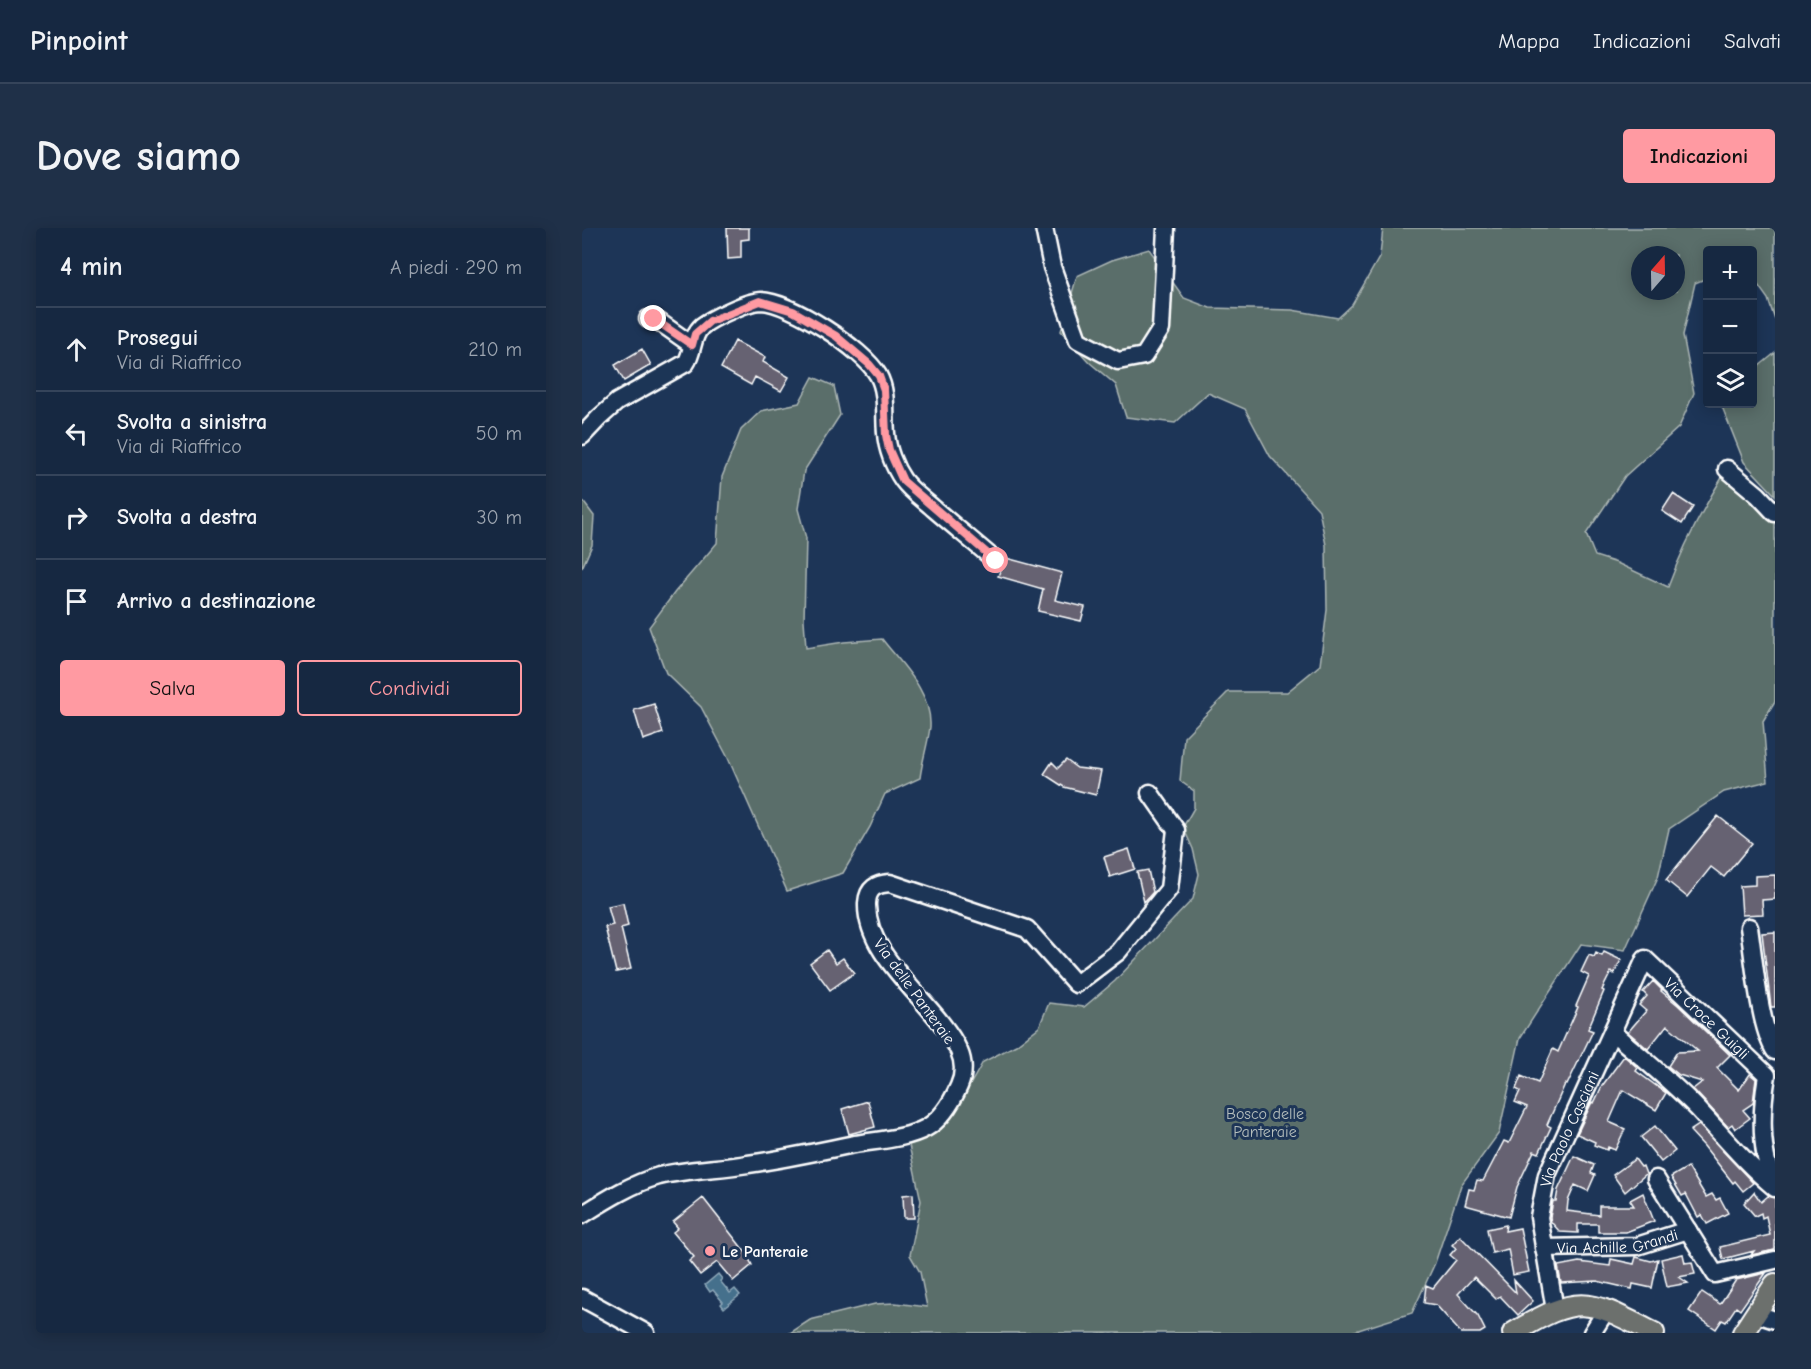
<!DOCTYPE html>
<html lang="it">
<meta charset="utf-8">
<style>
:root{--surface:#162841;--page:#1f3048;--text:#f1f3f6;--muted:#9ea6b1;--line:#35445a;--accent:#ff9aa2}
body{margin:0;font-family:"Comic Neue",sans-serif;background:var(--page);color:var(--text)}
.controls{position:absolute;right:18px;top:18px;display:grid;overflow:hidden;border-radius:6px;box-shadow:0 3px 15px #0003}
.controls button{width:54px;height:54px;display:grid;place-items:center;padding:0;border:0;border-bottom:2px solid var(--line);background:var(--surface);color:var(--text);font:30px sans-serif}
.compass{position:absolute;left:1049px;top:18px;width:54px;height:54px;border-radius:50%;background:var(--surface);box-shadow:0 3px 15px #0003;rotate:20deg}
.stop{position:absolute;width:18px;height:18px;margin:-14px;border:4px solid #ff9aa2;border-radius:50%;background:#fff}
.stop.end{background:#ff9aa2;border-color:#fff;box-shadow:0 2px 6px #0008}
.list{margin:0;padding:0;list-style:none}
h2{display:flex;justify-content:space-between;align-items:center;height:78px;margin:0;padding:0 24px;font-size:26px}
h2 small{font-size:20px;font-weight:400;color:var(--muted)}
.list li{display:grid;grid-template-columns:39px 1fr auto;gap:18px;align-items:center;box-sizing:border-box;height:84px;padding:0 24px;border-top:2px solid var(--line)}
.list b{display:block;font-size:22px;white-space:nowrap}
.list p{margin:0;font-size:20px;white-space:nowrap;color:var(--muted)}
.list em{font-size:20px;font-style:normal;color:var(--muted)}
.actions{display:flex;gap:12px;padding:18px 24px}
.actions a{flex:1;padding:14px 0;border:2px solid var(--accent);border-radius:6px;text-align:center;font-size:21px;color:var(--accent)}
.actions .main{background:var(--accent);color:#111}
.icon{flex:none;width:33px;height:33px;fill:none;stroke:currentColor;stroke-width:2;stroke-linecap:round;stroke-linejoin:round}
.map{position:relative;flex:none;width:1193px;height:1105px;overflow:hidden;border-radius:6px}
header{display:flex;align-items:center;gap:36px;box-sizing:border-box;height:84px;padding:0 30px;background:var(--surface);border-bottom:2px solid var(--line)}
header strong{font-size:28px}
nav{display:flex;gap:33px;margin-inline-start:auto;font-size:21px}
.intro{display:flex;align-items:center;justify-content:space-between;box-sizing:border-box;height:144px;padding:0 36px}
h1{margin:0;font-size:42px}
.button{padding:15px 27px;border-radius:6px;background:var(--accent);color:#111;font-size:21px;font-weight:700}
main{display:flex;gap:36px;padding:0 36px}
aside{flex:1;background:var(--surface);border-radius:6px;box-shadow:0 3px 15px #0003}
.map>svg:first-child{display:block}
.green{fill:#5a6e6a;stroke:#acb6b4;stroke-width:1.5;fill-rule:evenodd}
.water{fill:#456f8c;stroke:#8fa9ba;stroke-width:1.5}
.building{fill:#666272;stroke:#fff;stroke-width:1.5}
.lines{fill:none;stroke-linecap:round;stroke-linejoin:round}
.minor-casing{stroke:#fff;stroke-width:21}
.major-casing{stroke:#fff;stroke-width:24}
.minor{stroke:#1d3557;stroke-width:16}
.major{stroke:#6c706d;stroke-width:20}
.route{stroke:#ff9aa2;stroke-width:8}
.poi-dot{fill:#ff9aa2;stroke:#1d3557;stroke-width:2}
.labels{text-anchor:middle;stroke-width:6;stroke-linejoin:round;paint-order:stroke}
.street-label{font-size:16px;fill:#fff;stroke:#1d3557}
.park-label{font-size:16px;fill:#b5bebc;stroke:#1d3557}
.poi-label{font-size:16px;font-weight:bold;fill:#fff;stroke:#1d3557;text-anchor:start}
</style>
<header>
<strong>Pinpoint</strong>
<nav><a>Mappa</a><a>Indicazioni</a><a>Salvati</a></nav>
</header>
<div class="intro"><h1>Dove siamo</h1><a class="button">Indicazioni</a></div>
<main>
<aside>
<h2>4 min<small>A piedi · 290 m</small></h2>
<ul class="list">
<li><svg class="icon" aria-label="ahead" viewBox="0 0 24 24"><path d="M12 20V5M6 11l6-6 6 6"/></svg><div><b>Prosegui</b><p>Via di Riaffrico</p></div><em>210 m</em></li>
<li><svg class="icon" aria-label="left" viewBox="0 0 24 24"><path d="M17 20v-9H6M10 6l-5 5 5 5"/></svg><div><b>Svolta a sinistra</b><p>Via di Riaffrico</p></div><em>50 m</em></li>
<li><svg class="icon" aria-label="right" viewBox="0 0 24 24"><path d="M7 20v-9h11M14 6l5 5-5 5"/></svg><div><b>Svolta a destra</b></div><em>30 m</em></li>
<li><svg class="icon" aria-label="arrive" viewBox="0 0 24 24"><path d="M6 21V4h12l-3 4 3 4H6"/></svg><div><b>Arrivo a destinazione</b></div></li>
</ul>
<div class="actions"><a class="main">Salva</a><a>Condividi</a></div>
</aside>
<div class="map">
<svg width="1193" height="1105" viewBox="0 0 1193 1105">
<rect width="100%" height="100%" fill="#1d3557"/>
<filter id="ink" filterUnits="userSpaceOnUse"><feTurbulence type="fractalNoise" baseFrequency=".0167" numOctaves="2"/><feDisplacementMap in="SourceGraphic" scale="12" xChannelSelector="R" yChannelSelector="G"/><feConvolveMatrix kernelMatrix="1 2 1 2 8 2 1 2 1" color-interpolation-filters="sRGB"/></filter>
<g filter="url(#ink)">
<path class="green" d="M801,0H1193V92L1186,71L1171,50L1170,22H1126L1125,50L1113,55L1101,107L1112,165L1097,199L1043,248L1004,306L1013,328L1035,335L1086,359C1101,318 1121,280 1144,243L1172,270L1193,295V473L1181,493L1186,553L1142,564L1087,601L1076,649L1043,722L999,716L938,810L917,905L879,957L853,1035L830,1085L767,1105H208L228,1092L293,1076L313,1075L345,1079L338,1044L328,1027L339,973L327,917L355,904L372,885L401,834L434,817L457,799L467,775L502,779L533,753L611,671L617,646L611,621L601,599L612,580V563L598,553L602,509L646,464H705L738,437L745,382L744,317L737,282L688,228L663,181L626,165L593,195L544,189L534,157L507,134L479,103L495,48L530,32L567,21L602,70L628,80L710,82L756,90L770,77L798,28ZM1058,27H1094V63H1058Z
M1193,125V267L1162,234L1139,176H1170L1171,143Z
M231,149L252,158L258,187L222,243L216,281L224,310L222,392L224,420L262,414L300,411C320,437 350,464 348,499C346,516 340,533 338,550L303,566L288,599L261,645L205,663L146,530L119,479L84,445L67,399L93,364L135,315L140,249L159,202L179,183L217,175Z
M0,272L12,288L10,317L0,340Z"/>
<path class="water" d="M136,1046L140,1051L138,1053L148,1065L153,1061L158,1067L142,1080L139,1076L141,1074L131,1062L128,1064L123,1057Z"/>
<path class="building" d="M145,0H167V11L159,12V30L146,31Z
M153,113L183,129L181,134L207,149L199,163L173,149L169,157L139,140Z
M60,121L69,137L42,153L33,137Z
M1091,266L1111,279L1100,296L1080,283Z
M424,330L480,345L473,372L503,379L499,393L456,383L461,361L416,348L418,343L424,335Z
M72,476L81,505L61,512L52,482Z
M484,532L495,540L519,543L514,567L482,559L462,546L470,534L476,540Z
M1136,588L1170,615L1142,649L1129,639L1105,669L1084,652Z
M547,621L553,641L528,649L522,629Z
M566,642L571,664L562,674L555,644Z
M1193,647V671L1180,672L1181,686L1160,687L1158,658L1173,657V648Z
M41,675L46,698L39,700L49,741L34,744L23,699L31,697L26,678Z
M1193,704V779H1189L1180,705Z
M245,722L254,735L261,730L272,745L248,762L228,735Z
M1022,724L1039,732L1032,746L1029,744L1020,762L1022,763L1006,801L1011,803L985,857L983,856L965,897L969,899L957,925L952,923L935,959L927,989L883,977L887,961L892,962L895,952L901,953L922,913L927,915L945,879L933,874L938,863L934,861L939,848L956,855L971,821L976,824L996,779L994,778L1007,748L999,744L1007,727L1012,729L1014,725L1020,728Z
M1071,753L1080,762L1079,763L1096,777L1148,827L1135,840L1157,862L1168,846L1174,851L1171,875L1161,882L1168,890L1153,901L1150,896L1146,899L1111,861L1120,854L1097,847L1086,838L1095,824L1116,823L1085,797L1066,821L1046,804L1064,783L1057,777L1065,768L1061,764Z
M1042,828L1056,840L1054,843L1084,865L1074,882L1041,862L1027,894L1043,901L1033,922L1026,919L1025,922L1012,917L1013,914L995,906L1010,874L1012,875L1020,858Z
M286,873L293,899L267,906L260,881Z
M1117,897L1171,955L1161,963L1153,953L1151,955L1122,918L1108,903Z
M1073,898L1093,923L1079,934L1059,909Z
M992,928L1012,937L1009,945L1013,947L1006,963L993,957L986,973L985,983L1017,987V978H1052L1048,972L1061,965L1072,993L1044,1004H1016V996H996V1005L978,1004L969,994L968,989L971,973H974L976,962Z
M1053,931L1059,939L1061,938L1064,946L1043,964L1031,947Z
M1106,939L1124,969L1130,966L1134,972L1138,970L1146,985L1125,996L1120,987L1116,989L1104,966L1100,968L1089,949Z
M1172,964L1179,974L1186,968L1193,970V1022L1169,1027L1172,1023L1141,1031L1138,1019L1188,1007L1184,988L1180,990L1179,985L1173,988L1162,975Z
M331,966L332,990H322L321,967Z
M121,970L164,1025L170,1037L151,1053L135,1034L118,1047L107,1033L112,1029L91,1004L96,1000L91,994Z
M924,997L923,1003L938,1000L947,1044L931,1047L926,1021L910,1025L905,1001Z
M878,1008L934,1065L932,1052L951,1073L936,1087L918,1068L914,1071L892,1049L876,1066L896,1088L903,1102L898,1105H879L854,1077L842,1075L844,1057L851,1060L874,1032L868,1027L874,1020L870,1017Z
M1101,1026L1103,1035L1110,1034L1113,1046L1097,1049L1106,1055L1085,1059L1079,1031Z
M1054,1029L1069,1033L1076,1031L1070,1060L1051,1056L1050,1061L1015,1053L979,1055L976,1038L997,1034L1028,1038L1029,1031L1052,1036Z
M1184,1045L1158,1082L1154,1079L1144,1094L1140,1092L1134,1101L1107,1083L1120,1064L1138,1076L1154,1052Z"/>
<g class="lines">
<defs>
<g id="minor">
<path d="M462,0L470,39L496,112L536,133L562,128L579,101L584,0"/>
<path d="M66,91L76,93L110,117"/>
<path d="M0,208L17,190L35,174L104,135C112,123 109,108 120,98C130,90 166,73 179,73C209,74 281,121 296,147C306,165 302,186 304,205C305,221 312,239 321,252C329,263 341,271 351,280C372,298 393,315 414,333"/>
<path d="M1145,241L1176,267L1193,285"/>
<path d="M1167,699C1172,730 1177,798 1193,823"/>
<path d="M1030,804C1059,829 1089,853 1116,881C1142,909 1163,935 1193,960"/>
<path d="M1074,951L1133,1046L1193,1032"/>
<path d="M0,987C24,972 49,956 77,948C105,941 137,941 166,936C202,931 238,923 273,916C296,912 324,911 344,900C360,891 370,874 377,858C382,847 382,834 377,823C355,775 283,731 285,675C286,660 294,656 308,655L445,701L494,756L536,724L587,661L594,602L568,565"/>
<path id="s1" d="M962,1020L1055,1018L1106,1002"/>
<path d="M0,1070L64,1105"/>
<path id="s2" d="M973,1082L957,989L965,947L1063,731L1185,847C1179,883 1177,924 1193,957"/>
<path d="M1175,1086L1193,1092"/>
<path d="M1010,1105L1025,1081"/>
</g>
<path id="major" d="M931,1105C998,1065 1005,1071 1072,1105
M1161,1105L1193,1056"/>
</defs>
<use href="#minor" class="minor-casing"/>
<use href="#major" class="major-casing"/>
<use href="#minor" class="minor"/>
<use href="#major" class="major"/>
</g>
</g>
<g class="lines" filter="url(#ink)">
<path class="route" d="M72,91L110,117L113,106L128,93L178,73L211,83L254,108L287,136L297,148L302,162L304,207L307,222L321,253L414,333"/>
</g>
<circle class="poi-dot" cx="128" cy="1023" r="6"/>
<g class="labels">
<g class="street-label">
<text transform="translate(333 763) rotate(54)" y="6">Via delle Panteraie</text>
<text dy="6" stroke="none"><textPath href="#s2" startOffset="460">Via Croce Guigli</textPath></text>
<text dy="6" stroke="none"><textPath href="#s2" startOffset="188">Via Paolo Casciani</textPath></text>
<text dy="6" stroke="none"><textPath href="#s1" startOffset="74">Via Achille Grandi</textPath></text>
</g>
<g class="park-label">
<text x="683" y="891">Bosco delle<tspan x="683" dy="18">Panteraie</tspan></text>
</g>
<g class="poi-label">
<text x="140" y="1029">Le Panteraie</text>
</g>
</g>
</svg>
<div class="controls">
<button>+</button>
<button>−</button>
<button><svg class="icon" aria-label="layers" viewBox="0 0 24 24"><path d="M12 4l9 5-9 5-9-5zM3 14l9 5 9-5"/></svg></button>
</div>
<svg class="compass" viewBox="-18 -18 36 36"><path d="M0-13l5 13h-10z" fill="#e53935"/><path d="M0 13l5-13h-10z" fill="#9ea6b1"/></svg>
<div class="stop" style="left:414px;top:333px"></div>
<div class="stop end" style="left:72px;top:91px"></div>
</div>
</main>
